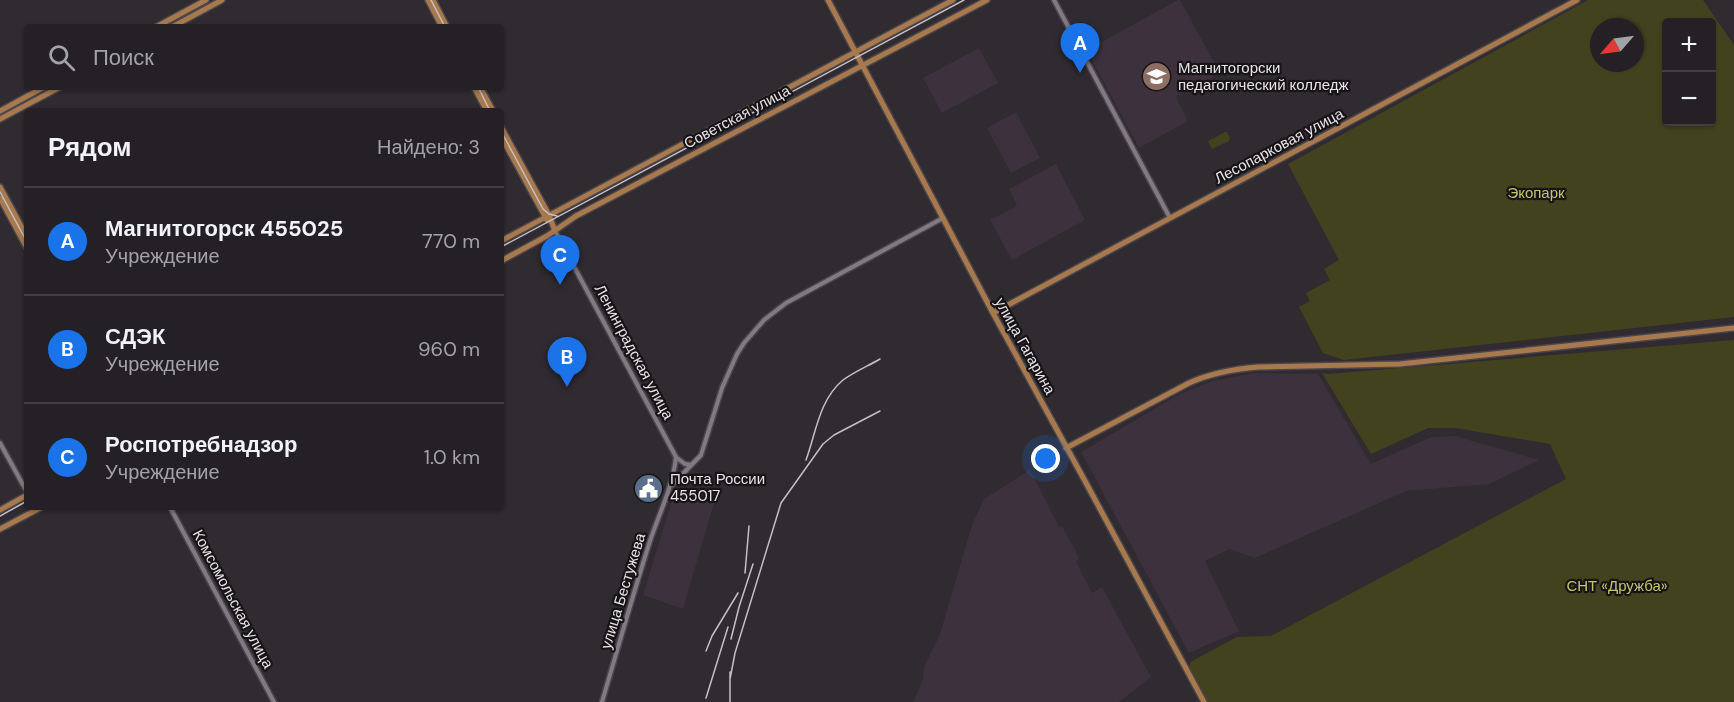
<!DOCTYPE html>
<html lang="ru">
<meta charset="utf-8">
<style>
:root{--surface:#242025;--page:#2c282d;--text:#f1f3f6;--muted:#a3a3a7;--line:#413e42;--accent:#1a73e8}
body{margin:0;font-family:"DM Sans",sans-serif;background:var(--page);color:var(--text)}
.controls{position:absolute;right:18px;top:18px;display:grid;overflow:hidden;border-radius:6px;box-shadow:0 2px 4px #0004}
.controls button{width:54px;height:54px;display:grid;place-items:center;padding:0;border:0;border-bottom:2px solid var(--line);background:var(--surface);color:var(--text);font:30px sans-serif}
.compass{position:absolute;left:1590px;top:18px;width:54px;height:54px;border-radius:50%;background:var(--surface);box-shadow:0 2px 4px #0004;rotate:242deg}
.you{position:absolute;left:1046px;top:459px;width:21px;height:21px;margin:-15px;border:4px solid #fff;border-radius:50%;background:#1a73e8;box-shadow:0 0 0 9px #1a73e833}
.badge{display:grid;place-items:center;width:39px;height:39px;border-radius:50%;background:var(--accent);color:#fff;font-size:20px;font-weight:700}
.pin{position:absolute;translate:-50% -50px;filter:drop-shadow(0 2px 3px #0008)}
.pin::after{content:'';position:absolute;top:32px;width:21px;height:18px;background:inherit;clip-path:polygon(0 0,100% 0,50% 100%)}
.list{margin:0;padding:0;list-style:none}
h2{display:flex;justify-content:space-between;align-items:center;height:78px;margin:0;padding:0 24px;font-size:26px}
h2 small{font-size:20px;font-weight:400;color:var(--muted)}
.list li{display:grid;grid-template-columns:39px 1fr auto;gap:18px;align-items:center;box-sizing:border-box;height:108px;padding:0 24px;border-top:2px solid var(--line)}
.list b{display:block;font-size:22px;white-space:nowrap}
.list p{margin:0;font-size:20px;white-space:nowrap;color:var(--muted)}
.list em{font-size:20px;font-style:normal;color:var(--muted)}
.icon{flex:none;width:33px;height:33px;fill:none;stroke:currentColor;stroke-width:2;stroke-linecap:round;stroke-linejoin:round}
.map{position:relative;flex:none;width:1734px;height:702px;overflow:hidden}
.search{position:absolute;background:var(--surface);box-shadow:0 2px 4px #0004;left:24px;top:24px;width:480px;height:66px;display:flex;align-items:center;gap:15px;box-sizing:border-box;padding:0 21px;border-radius:6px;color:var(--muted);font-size:22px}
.panel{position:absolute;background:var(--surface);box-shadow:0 2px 4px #0004;left:24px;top:108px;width:480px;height:402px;border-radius:6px}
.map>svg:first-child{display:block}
.built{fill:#3c313d}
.green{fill:#42431e;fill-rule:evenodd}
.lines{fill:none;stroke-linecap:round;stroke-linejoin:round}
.minor-casing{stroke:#4a454a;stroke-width:7}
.major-casing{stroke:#4a454a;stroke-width:8}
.minor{stroke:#817a82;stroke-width:4}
.major{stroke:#a9794e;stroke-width:5}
.tram{stroke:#c5c0c5;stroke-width:1.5}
.rail{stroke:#c5c0c5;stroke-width:1.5}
.labels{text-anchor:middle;stroke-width:4.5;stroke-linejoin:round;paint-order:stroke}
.poi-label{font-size:15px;fill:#e7e3e7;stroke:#171417;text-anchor:start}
.street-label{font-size:15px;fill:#e7e3e7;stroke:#171417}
.park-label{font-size:15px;fill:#c3c56d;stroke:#171417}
</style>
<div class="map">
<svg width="1734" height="702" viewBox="0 0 1734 702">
<rect width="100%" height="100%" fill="#302a31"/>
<path class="built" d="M1178,0H1180L1220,73L1176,97L1188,121L1139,148L1088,53L1097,48L1096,45Z
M979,48L998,83L942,113L923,78Z
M1016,112L1040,158L1011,173L987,128Z
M1056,164L1085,220L1012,260L990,220L1017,206L1009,189Z
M1255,373L1318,374L1371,464L1431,437L1455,436L1539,460L1489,484L1406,491L1255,558L1230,549L1205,561L1239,631L1189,653L1081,452L1180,394L1212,381Z
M1030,470L1059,527L1062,526L1073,546L1079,558L1076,562L1092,593L1102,587L1151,677L1119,702H913L923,680L924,667L940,634L972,525L984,499Z
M675,491L714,503L683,609L643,595Z"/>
<path class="green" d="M1588,0H1703L1734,45V317L1344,360L1323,353L1299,307L1310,301L1306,293L1330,280L1324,269L1339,260L1288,164ZM1712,22V122H1666V22ZM1599,27H1635V63H1599Z
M1225,132H1227L1230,138L1229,141L1212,149L1208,141Z
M1734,340V702H1208L1190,669V662L1237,637L1271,636L1566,479L1550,444L1455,428H1428L1371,454L1322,373L1328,374Z"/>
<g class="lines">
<defs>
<path id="minor" d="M1054,0L1170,218
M555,231L676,457C673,486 659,514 650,541C633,594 618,648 602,702
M0,443L27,492
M677,458L685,464L691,465
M672,485L701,455L722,388L737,354L744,343L764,320L786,303L943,218
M170,507L274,702"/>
<path id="major" d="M428,0L442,27
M433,0L447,27
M828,0L993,313L1085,481L1204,702
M156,27L206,0
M172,27L222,0
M474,87L487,111
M480,87L493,111
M0,111L44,87
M0,119L60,87
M501,127L549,215L555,231
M501,136L547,220
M0,187L27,237
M0,198L27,248
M501,241L953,0
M501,261L547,236L576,216L987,0
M993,313L1577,0
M1066,448L1189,383C1211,373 1234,369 1258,367L1400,364L1734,328
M0,510L27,495
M0,529L42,507"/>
</defs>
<use href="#minor" class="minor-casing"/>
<use href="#major" class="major-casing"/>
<use href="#minor" class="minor"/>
<use href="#major" class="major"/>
<path class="tram" d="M431,0L445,27
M478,87L490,111
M501,131L543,209L549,214L557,216
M0,192L27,242
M501,247L964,0
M0,516L27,501"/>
<path class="rail" d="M806,460C816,433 819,400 843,380C854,372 868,366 880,359
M745,573L749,526
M731,639L739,607L753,564
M706,651L712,636L738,593
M730,672V702
M730,679L735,653L781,503L823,444L834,435L880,411
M706,698L728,627"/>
</g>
<defs>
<symbol id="university-disc" viewBox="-11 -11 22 22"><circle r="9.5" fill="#8d6e63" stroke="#171417"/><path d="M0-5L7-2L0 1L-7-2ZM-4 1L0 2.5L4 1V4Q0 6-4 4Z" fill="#fff"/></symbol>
<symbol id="civic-disc" viewBox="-11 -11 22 22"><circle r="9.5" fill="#5c6f8a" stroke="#171417"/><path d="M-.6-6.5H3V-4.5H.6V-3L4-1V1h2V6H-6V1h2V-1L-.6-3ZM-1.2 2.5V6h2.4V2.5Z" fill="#fff"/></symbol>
</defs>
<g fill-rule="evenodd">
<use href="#university-disc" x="1140" y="60" width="33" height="33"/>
<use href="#civic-disc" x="632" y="472" width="33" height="33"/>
</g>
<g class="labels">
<g class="poi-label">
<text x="1178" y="73">Магнитогорски<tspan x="1178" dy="17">педагогический колледж</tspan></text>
<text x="670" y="484">Почта России<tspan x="670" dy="17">455017</tspan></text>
</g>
<g class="street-label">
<text transform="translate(737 117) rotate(-28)" y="5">Советская улица</text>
<text transform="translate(1279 146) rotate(-28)" y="5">Лесопарковая улица</text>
<text transform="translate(1025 346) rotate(61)" y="5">улица Гагарина</text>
<text transform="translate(634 352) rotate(62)" y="5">Ленинградская улица</text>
<text transform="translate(623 591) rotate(-73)" y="5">улица Бестужева</text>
<text transform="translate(233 599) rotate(62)" y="5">Комсомольская улица</text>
</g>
<g class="park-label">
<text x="1536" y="198">Экопарк</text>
<text x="1617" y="591">СНТ «Дружба»</text>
</g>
</g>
</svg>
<div class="controls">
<button>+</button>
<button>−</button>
</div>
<svg class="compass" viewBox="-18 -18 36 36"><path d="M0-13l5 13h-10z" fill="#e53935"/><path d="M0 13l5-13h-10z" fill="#a3a3a7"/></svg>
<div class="you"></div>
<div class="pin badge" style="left:1080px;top:73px">A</div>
<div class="pin badge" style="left:567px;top:387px">B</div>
<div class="pin badge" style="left:560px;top:285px">C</div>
<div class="search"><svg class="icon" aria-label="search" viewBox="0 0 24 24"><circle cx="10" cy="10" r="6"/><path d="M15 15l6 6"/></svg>Поиск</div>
<section class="panel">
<h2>Рядом<small>Найдено: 3</small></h2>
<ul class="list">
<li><span class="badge">A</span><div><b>Магнитогорск 455025</b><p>Учреждение</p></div><em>770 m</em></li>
<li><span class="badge">B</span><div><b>СДЭК</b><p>Учреждение</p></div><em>960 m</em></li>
<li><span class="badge">C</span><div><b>Роспотребнадзор</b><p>Учреждение</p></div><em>1.0 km</em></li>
</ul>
</section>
</div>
